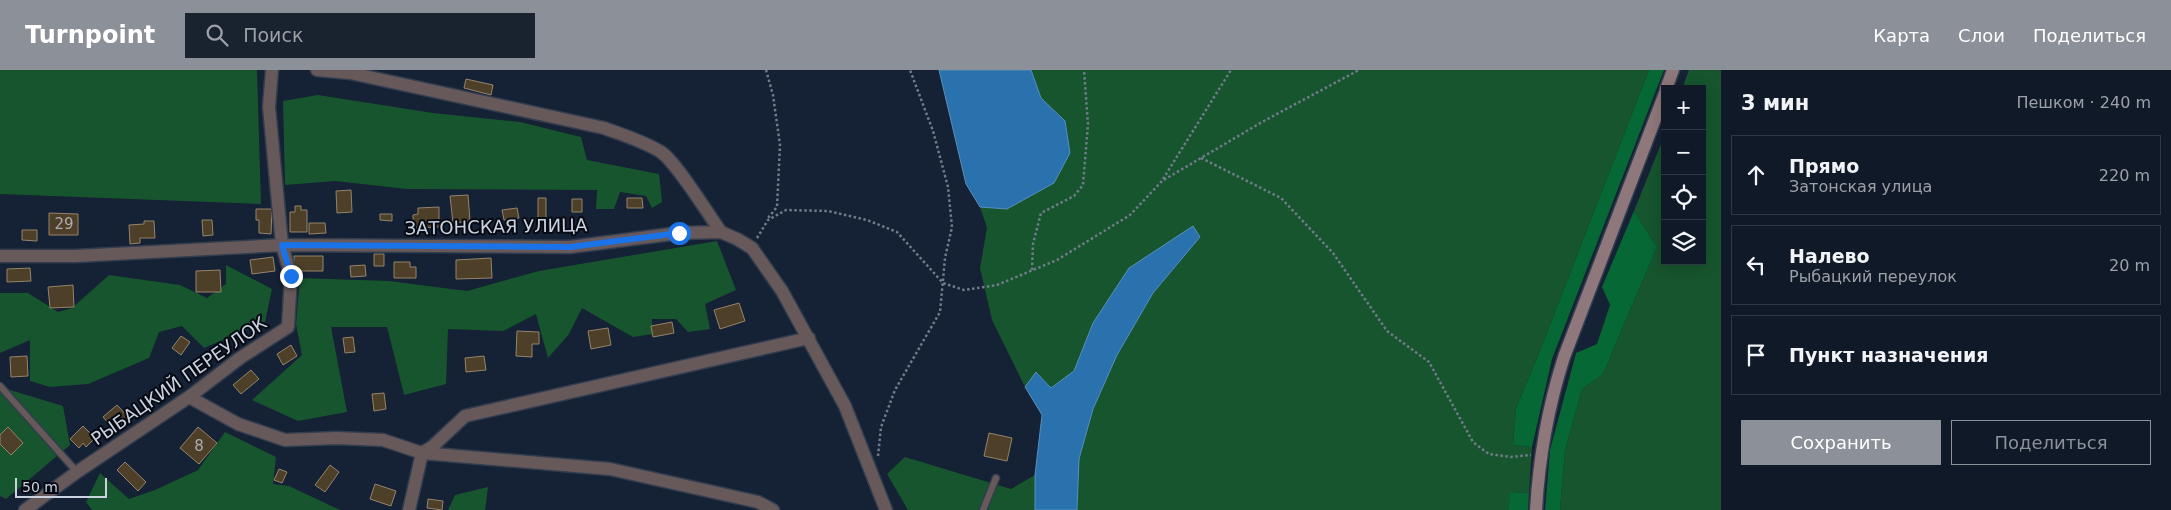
<!DOCTYPE html>
<html lang="ru">
<meta charset="utf-8">
<style>
:root{--surface:#101927;--page:#19222f;--text:#f1f3f6;--muted:#9ca0a7;--line:#303844;--accent:#8c9099}
body{margin:0;font-family:"DejaVu Sans",sans-serif;background:var(--page);color:var(--text)}
.controls{position:absolute;right:15px;top:15px;display:grid;overflow:hidden;border-radius:0px;box-shadow:0 2px 12px #0003}
.controls button{width:45px;height:45px;display:grid;place-items:center;padding:0;border:0;border-bottom:1px solid var(--line);background:var(--surface);color:var(--text);font:25px sans-serif}
.scale{position:absolute;left:15px;bottom:12px;width:92px;box-sizing:border-box;padding-left:5px;border:2px solid #cad2df;border-top:0;font-size:14px;line-height:18px;white-space:nowrap;color:#cad2df;-webkit-text-stroke:4px #060a13;paint-order:stroke}
.stop{position:absolute;width:15px;height:15px;margin:-11px;border:4px solid #1a73e8;border-radius:50%;background:#fff}
.stop.end{background:#1a73e8;border-color:#fff;box-shadow:0 1px 5px #0008}
.list{margin:0;padding:0;list-style:none}
h2{display:flex;justify-content:space-between;align-items:center;height:65px;margin:0;padding:0 20px;font-size:21px}
h2 small{font-size:16px;font-weight:400;color:var(--muted)}
.list li{display:grid;grid-template-columns:32px 1fr auto;gap:15px;align-items:center;box-sizing:border-box;height:80px;margin:0 10px 10px;padding:0 10px;border:1px solid var(--line);border-radius:0px}
.list b{display:block;font-size:19px;white-space:nowrap}
.list p{margin:0;font-size:16px;white-space:nowrap;color:var(--muted)}
.list em{font-size:16px;font-style:normal;color:var(--muted)}
.actions{display:flex;gap:10px;padding:15px 20px}
.actions a{flex:1;padding:11px 0;border:1px solid var(--accent);border-radius:0px;text-align:center;font-size:18px;color:var(--accent)}
.actions .main{background:var(--accent);color:#fff}
.icon{flex:none;width:28px;height:28px;fill:none;stroke:currentColor;stroke-width:2;stroke-linecap:round;stroke-linejoin:round}
.map{position:relative;flex:none;width:1721px;height:440px;overflow:hidden}
header{display:flex;align-items:center;gap:30px;box-sizing:border-box;height:70px;padding:0 25px;background:var(--accent);color:#fff}
header strong{font-size:24px}
nav{display:flex;gap:28px;margin-inline-start:auto;font-size:18px}
.search{width:350px;height:45px;background:var(--page);display:flex;align-items:center;gap:12px;box-sizing:border-box;padding:0 18px;border-radius:0px;color:var(--muted);font-size:19px}
main{display:flex}
aside{flex:1;background:var(--surface)}
.map>svg:first-child{display:block}
.green{fill:#17552e}
.forest{fill:#066834}
.water{fill:#2972ae;stroke:#598fbd}
.building{fill:#4e3f28;stroke:#95846b}
.lines{fill:none;stroke-linecap:round;stroke-linejoin:round}
.lane-casing{stroke:#323d4f;stroke-width:9}
.street-casing{stroke:#323d4f;stroke-width:15}
.secondary-casing{stroke:#323d4f;stroke-width:15}
.path{stroke:#717b8b;stroke-width:2.5;stroke-dasharray:2.5 2.5;stroke-linecap:butt}
.lane{stroke:#67595a;stroke-width:6}
.street{stroke:#67595a;stroke-width:12}
.secondary{stroke:#8f787b;stroke-width:12}
.route{stroke:#1a73e8;stroke-width:6}
.labels{text-anchor:middle;stroke-width:4;stroke-linejoin:round;paint-order:stroke}
.number-label{font-size:15px;fill:#abadb1}
.street-label{font-size:18px;fill:#cad2df;stroke:#060a13}
</style>
<header>
<strong>Turnpoint</strong>
<div class="search"><svg class="icon" aria-label="search" viewBox="0 0 24 24"><circle cx="10" cy="10" r="6"/><path d="M15 15l6 6"/></svg>Поиск</div>
<nav><a>Карта</a><a>Слои</a><a>Поделиться</a></nav>
</header>
<main>
<div class="map">
<svg width="1721" height="440" viewBox="0 0 1721 440">
<rect width="100%" height="100%" fill="#152134"/>
<path class="green" d="M0,0H257L261,134L0,124Z
M1031,0H1649L1541,278L1516,338L1513,375L1532,377L1529,423L1512,422L1508,440H1077L1079,389L1093,339L1117,285L1153,223L1200,167L1093,253L1074,302L1051,318L1037,302L1025,317L992,250L980,198L987,158L980,137L1007,138L1065,51L1041,28Z
M1689,0H1721V440H1560L1565,381L1582,319L1603,304L1657,177L1634,141L1665,64V191H1702V19H1682Z
M318,25L433,43L520,52L581,67L587,90L659,104L662,132L652,138L646,126L620,122L614,139H596L597,120L407,119L335,111L285,115L283,31Z
M717,171L736,220L705,234L710,259L688,262L676,249H652L653,264L633,267L582,238L569,264L548,288L536,244L503,261L448,259L446,314L404,325L387,257H331L347,342L298,351L252,330L302,285L296,254L300,208L389,211L467,221L539,201Z
M226,195L272,219L265,252L204,278L182,256L159,262L149,288L88,314L50,317L30,311V270L0,283V223H28L58,242L72,238L109,205L180,215L207,228L226,214Z
M0,317L63,336L70,375L6,429L0,426Z
M225,362L276,387L273,414L289,416L340,440H92L86,432L100,403L129,429L155,420L198,400Z
M905,387L1011,419L1035,405V440H908L887,404Z
M488,417L485,440H448L455,425Z"/>
<path class="forest" d="M1649,0H1664L1552,289L1532,377L1513,375L1516,338L1541,278Z
M1634,141L1657,177L1603,304L1582,319L1565,381L1560,440H1545L1550,380L1576,283L1597,274L1610,235L1602,217Z
M1511,422L1529,423L1528,440H1508Z"/>
<path class="water" d="M939,0H1031L1041,28L1065,51L1070,83L1054,113L1007,139L980,137L966,114Z
M1193,156L1200,167L1153,223L1117,285L1093,339L1079,389L1077,440H1035V405L1042,345L1025,317L1036,302L1051,318L1074,301L1093,253L1129,198Z"/>
<path class="building" d="M466,9L493,15L491,25L464,18Z
M351,120L352,142L337,143L336,121Z
M468,125L470,151L453,153L450,126Z
M538,128H546V148H538Z
M627,128H642L643,138H627Z
M572,129H582V142H572Z
M295,136H301V140H307V162H290V142H295Z
M439,137V157L413,158V145L418,144V138Z
M517,138L519,148L504,150L502,140Z
M256,139H272L271,164L259,163V150H256Z
M49,143L78,144V165H49Z
M380,144H392V151L380,150Z
M202,150H212L213,165L203,166Z
M144,151H154L155,168H140V173L130,174L129,155L144,154Z
M309,153H325L326,163L309,164Z
M22,160H37V171L22,170Z
M374,184H384V196H374Z
M294,186H323V201H294Z
M273,187L275,201L252,204L250,190Z
M491,188L492,208L456,209V190Z
M394,192H410V197H416V208H394Z
M365,195L366,206L351,207L350,196Z
M30,198L31,211L7,212V199Z
M220,200L221,222H196V201Z
M73,215L74,237L50,238L48,217Z
M739,233L745,251L720,259L714,240Z
M672,252L674,263L653,267L651,256Z
M608,258L611,275L591,279L588,261Z
M517,261L539,262V274H532V287L516,286Z
M181,266L190,272L181,285L172,278Z
M353,267L355,282L345,283L343,268Z
M291,275L297,286L283,295L277,284Z
M27,286L28,306L11,307L10,287Z
M484,286L486,300L466,302L465,288Z
M251,300L259,309L241,324L233,315Z
M384,323L386,339L374,341L372,324Z
M117,335L131,350L117,363L103,347Z
M83,356L95,368L86,377L83,373L79,378L70,369Z
M8,357L23,373L11,385L0,374V365Z
M198,357L217,373L199,394L180,378Z
M989,363L1012,368L1007,391L984,386Z
M125,392L146,412L138,421L117,400Z
M330,395L339,402L325,422L315,415Z
M279,399L287,402L282,413L274,410Z
M375,414L396,421L391,436L370,429Z
M428,429L443,431L442,440L427,438Z"/>
<g class="lines">
<defs>
<path id="lane" d="M0,316L77,402
M983,440L996,408"/>
<path id="street" d="M317,0L350,3L604,58C623,65 643,71 661,82C677,93 708,144 721,162
M0,186H76L282,175L570,177L679,163L721,162L737,169L752,178L782,221L845,336L886,440
M189,327L238,354L285,370L337,368L383,370L422,383L610,399L758,432L773,440
M25,440L77,402L189,327L240,288L288,257L291,206L282,175L269,37L272,0
M409,440L422,383L432,377L465,346L809,268"/>
<path id="secondary" d="M1666,19L1673,0
M1536,440C1539,388 1548,337 1564,287L1665,23"/>
</defs>
<use href="#lane" class="lane-casing"/>
<use href="#street" class="street-casing"/>
<use href="#secondary" class="secondary-casing"/>
<path class="path" d="M766,0L773,25L780,75L777,137L768,148
M1201,88L1281,128L1333,183L1387,261L1429,292L1473,372L1489,384L1511,387L1531,385
M1163,109L1231,0
M757,168L768,150L786,140L828,141L867,150L897,162L943,213L964,220L997,215L1057,190L1130,145L1162,111L1262,52L1359,0
M1032,200L1033,174L1041,143L1074,126L1083,115L1088,54L1084,0
M878,386L881,357L895,320L940,242L945,188L952,157L948,117L933,61L910,0"/>
<use href="#lane" class="lane"/>
<use href="#street" class="street"/>
<use href="#secondary" class="secondary"/>
</g>
<g class="lines">
<path class="route" d="M291,206L282,175L570,177L679,163"/>
</g>
<g class="labels">
<g class="number-label">
<text x="64" y="159">29</text>
<text x="199" y="381">8</text>
</g>
<g class="street-label">
<text transform="translate(496 157) rotate(-1)" y="6">ЗАТОНСКАЯ УЛИЦА</text>
<text transform="translate(179 311) rotate(-35)" y="6">РЫБАЦКИЙ ПЕРЕУЛОК</text>
</g>
</g>
</svg>
<div class="controls">
<button>+</button>
<button>−</button>
<button><svg class="icon" aria-label="locate" viewBox="0 0 24 24"><circle cx="12" cy="12" r="6"/><path d="M12 2v4M12 18v4M2 12h4M18 12h4"/></svg></button>
<button><svg class="icon" aria-label="layers" viewBox="0 0 24 24"><path d="M12 4l9 5-9 5-9-5zM3 14l9 5 9-5"/></svg></button>
</div>
<div class="scale">50 m</div>
<div class="stop" style="left:679px;top:163px"></div>
<div class="stop end" style="left:291px;top:206px"></div>
</div>
<aside>
<h2>3 мин<small>Пешком · 240 m</small></h2>
<ul class="list">
<li><svg class="icon" aria-label="ahead" viewBox="0 0 24 24"><path d="M12 20V5M6 11l6-6 6 6"/></svg><div><b>Прямо</b><p>Затонская улица</p></div><em>220 m</em></li>
<li><svg class="icon" aria-label="left" viewBox="0 0 24 24"><path d="M17 20v-9H6M10 6l-5 5 5 5"/></svg><div><b>Налево</b><p>Рыбацкий переулок</p></div><em>20 m</em></li>
<li><svg class="icon" aria-label="arrive" viewBox="0 0 24 24"><path d="M6 21V4h12l-3 4 3 4H6"/></svg><div><b>Пункт назначения</b></div></li>
</ul>
<div class="actions"><a class="main">Сохранить</a><a>Поделиться</a></div>
</aside>
</main>
